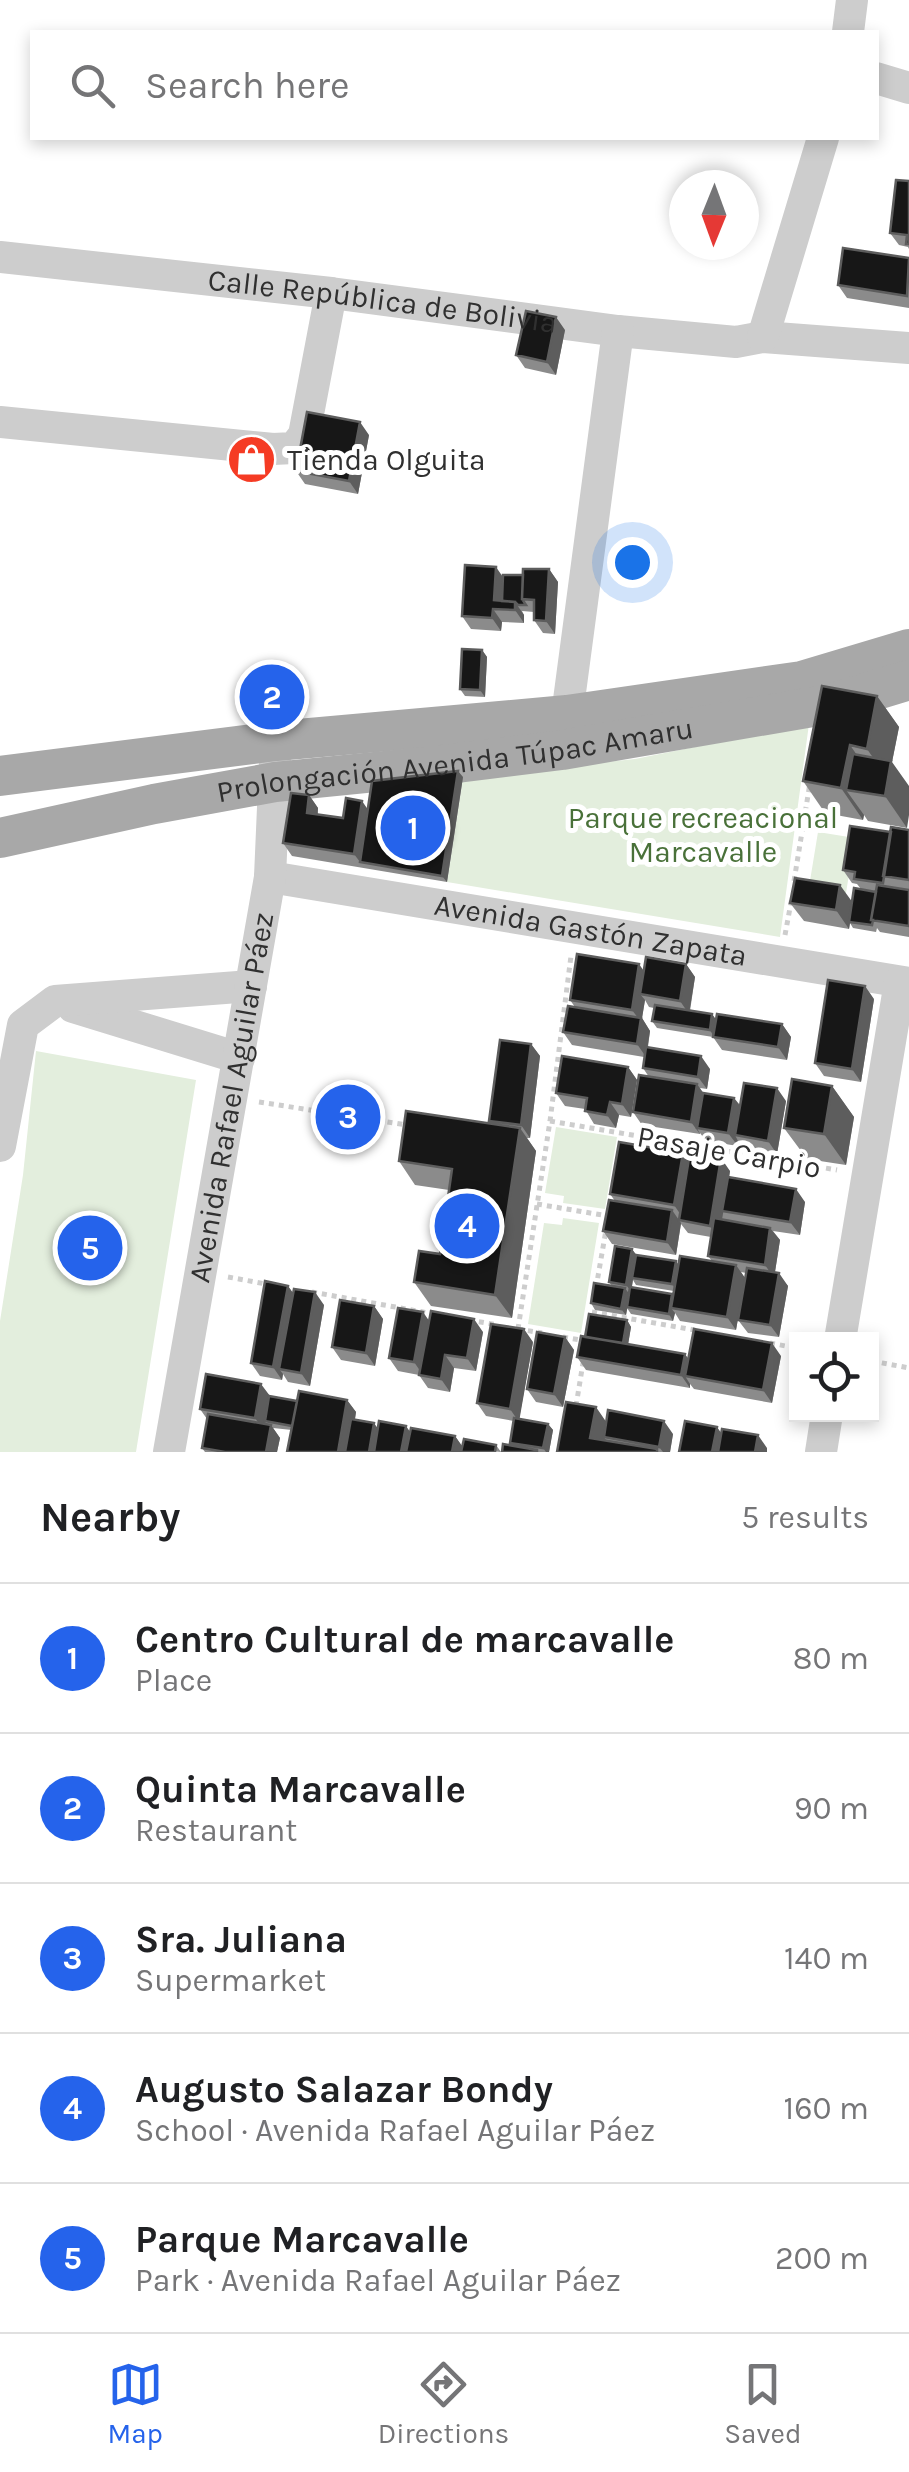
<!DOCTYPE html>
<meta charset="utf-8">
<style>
:root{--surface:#fff;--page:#f6f6f6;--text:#202124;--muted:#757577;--line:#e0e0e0;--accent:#2563eb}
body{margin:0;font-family:Karla,sans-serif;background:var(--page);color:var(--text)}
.controls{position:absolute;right:30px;bottom:30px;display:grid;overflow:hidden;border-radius:0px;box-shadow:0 5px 15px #0003}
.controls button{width:90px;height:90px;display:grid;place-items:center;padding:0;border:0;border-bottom:2px solid var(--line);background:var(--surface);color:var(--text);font:50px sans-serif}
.compass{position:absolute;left:669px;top:170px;width:90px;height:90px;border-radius:50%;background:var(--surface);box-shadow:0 5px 15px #0003;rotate:181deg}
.you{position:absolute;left:632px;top:562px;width:35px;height:35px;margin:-25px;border:8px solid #fff;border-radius:50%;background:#1a73e8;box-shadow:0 0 0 15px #1a73e833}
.badge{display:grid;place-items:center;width:65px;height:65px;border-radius:50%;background:var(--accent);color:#fff;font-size:32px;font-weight:700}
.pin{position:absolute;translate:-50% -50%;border:5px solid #fff;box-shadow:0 2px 10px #0006}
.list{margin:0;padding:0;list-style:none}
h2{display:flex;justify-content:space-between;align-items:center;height:130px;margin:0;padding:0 40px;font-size:42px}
h2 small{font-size:32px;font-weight:400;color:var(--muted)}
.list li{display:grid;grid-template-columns:65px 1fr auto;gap:30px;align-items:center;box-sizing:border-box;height:150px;padding:0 40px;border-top:2px solid var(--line)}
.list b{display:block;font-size:38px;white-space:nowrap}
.list p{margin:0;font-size:32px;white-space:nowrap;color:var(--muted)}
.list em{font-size:32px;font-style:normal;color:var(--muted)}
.icon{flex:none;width:55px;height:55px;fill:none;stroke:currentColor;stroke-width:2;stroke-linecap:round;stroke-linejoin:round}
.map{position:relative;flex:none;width:909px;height:1452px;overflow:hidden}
.search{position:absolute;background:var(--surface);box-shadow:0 5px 15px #0003;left:30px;right:30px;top:30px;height:110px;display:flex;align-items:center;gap:25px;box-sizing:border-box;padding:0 35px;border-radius:0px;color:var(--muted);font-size:38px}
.sheet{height:880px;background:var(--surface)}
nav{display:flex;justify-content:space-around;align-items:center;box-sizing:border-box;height:140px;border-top:2px solid var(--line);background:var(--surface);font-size:28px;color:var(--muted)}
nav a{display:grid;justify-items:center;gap:5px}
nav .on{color:var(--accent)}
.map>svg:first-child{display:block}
.green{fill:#e3eedd}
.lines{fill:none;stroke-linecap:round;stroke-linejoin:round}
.path{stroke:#cdcdcd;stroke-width:5;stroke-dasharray:5 5;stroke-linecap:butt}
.minor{stroke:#cdcdcd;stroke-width:32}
.major{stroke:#a8a8a8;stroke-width:40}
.wall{fill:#8b8b8b;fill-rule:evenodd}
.shaded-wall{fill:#5d5d5d}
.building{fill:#171717;stroke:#5d5d5d;stroke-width:2.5}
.labels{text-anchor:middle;stroke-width:10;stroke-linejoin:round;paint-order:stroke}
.street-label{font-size:30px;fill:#303030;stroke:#fff}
.poi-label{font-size:30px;fill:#303030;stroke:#fff;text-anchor:start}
.park-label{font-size:30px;fill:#497139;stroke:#fff}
</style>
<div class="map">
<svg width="909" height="1452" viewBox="0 0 909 1452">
<rect width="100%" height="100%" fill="#fff"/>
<path class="green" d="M809,724L780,937L447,882L463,777L635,759Z
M818,832L855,838L845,899L808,893Z
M36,1051L196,1080L136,1452H0V1321L23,1175Z
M556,1127L617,1137L605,1209L563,1203L564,1196L545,1193Z
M563,1218L599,1223L581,1333L528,1324L544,1223L562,1225Z"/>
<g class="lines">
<path class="path" d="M794,881L810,783
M785,935L792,897
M259,1102L407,1125
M550,1121L837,1170
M537,1204L608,1216
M228,1277L271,1285
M596,1288L606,1230
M312,1292L434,1314
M592,1312L700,1331
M469,1320L498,1325
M518,1329L550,1121L571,956
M518,1329L542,1333
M563,1337L586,1341
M770,1343L796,1348
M872,1361L909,1368
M576,1406L583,1363"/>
<g class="minor">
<path d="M848,32L852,0"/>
<path d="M876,78L909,88"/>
<path id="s1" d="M0,257L331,293L618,331L736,342L763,337L909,348"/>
<path d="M763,337L823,138"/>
<path d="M0,422L273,449L294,448L304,435L331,293"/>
<path d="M567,715L618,331"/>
<path id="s2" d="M270,877L909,983"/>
<path d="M73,1007L239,1058"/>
<path d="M0,1146L23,1025L55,1001L251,986"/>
<path d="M840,1340L900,982"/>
<path id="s3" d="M169,1452L270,877L275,761"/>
<path d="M821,1452L827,1414"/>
</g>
<g class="major">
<path d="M0,776L276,741L567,715L802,681L909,649"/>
<path id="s4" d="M0,838L154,804L275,782L425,767L562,750L830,704L909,680"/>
</g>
</g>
<path class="wall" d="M909,181V249L908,247L899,245L890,233Z
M909,258V308L847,298L838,285Z
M565,330L556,375L525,368L516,355Z
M369,435L358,494L305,484L296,471Z
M549,569L558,582L555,634L543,633L534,620V612L522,611L524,615V623L502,622L501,631L471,629L462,616L503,577L523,575Z
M482,650L487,657L485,697L465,696L460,689Z
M877,696L899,727L892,762L907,828L868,821L864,815L863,820L825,813L803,781Z
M463,777L447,882L292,856L283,843L309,795L318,808V814L343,818Z
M909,830V937L880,932L877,928L876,932L853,928L850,923L849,929L804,921L790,903L852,902L861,889L857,884L852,883L843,870L891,832Z
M686,964L695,977L690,1011L712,1014L716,1020L782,1024L791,1037L787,1060L722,1050L713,1037L657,1028L652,1021L654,1008L649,1007L645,1000L642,1018L650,1031L648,1047L710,1069L707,1089L700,1088L703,1093L734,1098L740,1105L786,1101L777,1154L744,1148L738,1141V1146L706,1141L700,1133V1134L642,1125L633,1112L649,1077L643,1068L644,1057L572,1045L563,1032L575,1007L570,1000L644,971Z
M874,999L861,1082L824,1076L815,1063Z
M531,1044L540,1056L530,1138H527L536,1151L512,1318L431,1306L414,1282L440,1254L449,1190L415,1185L399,1161L491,1124L489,1121Z
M628,1067L637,1080L631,1117L619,1115L616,1128L594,1124L585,1109L565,1106L556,1093Z
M832,1086L854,1117L846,1165L807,1159L784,1128Z
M688,1160L730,1171L729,1178L805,1202L800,1235L773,1231L780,1240L775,1272L788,1286L779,1337L748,1333L738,1320L746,1273L741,1272L745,1278L736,1330L680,1321L675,1313L673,1321L631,1314L627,1308L626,1315L595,1310L591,1303L612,1286L609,1282L632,1249L636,1255L676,1261L679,1265L712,1261L708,1256L711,1237L688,1233L681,1224L676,1255L612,1244L603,1231L615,1201L610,1194ZM633,1280L636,1285L674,1291V1295L632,1287Z
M288,1286L293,1293L324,1305L310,1386L288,1382L283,1374L282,1380L260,1376L251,1363Z
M374,1306L383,1319L375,1366L341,1360L332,1347Z
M627,1320L631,1327L628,1344L688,1359L781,1356L772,1403L694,1389L690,1384V1388L586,1370L577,1357L585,1337Z
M429,1321L483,1332L476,1371L454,1368L450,1392L428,1388L419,1375L398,1371L389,1358Z
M565,1337L574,1350L563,1407L536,1402L527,1389Z
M533,1342L519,1419L548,1424L553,1430L549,1452H502L512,1446L510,1443L514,1421L486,1416L477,1403Z
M270,1396L297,1401L347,1400L356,1412L355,1420L378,1428L455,1436L462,1446L496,1445L501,1452L273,1428L280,1438L277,1452H205L202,1448L207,1419L200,1409Z
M606,1422L673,1434L670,1452H557Z"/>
<path class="shaded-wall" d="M556,317L565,330L556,375L547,362Z
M360,422L369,435L358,494L349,481Z
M496,567L505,580L503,610L494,600Z
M549,569L558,582L555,634L546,621Z
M515,602L524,615V623L515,610Z
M493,609L502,622L501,631L492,618Z
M482,650L487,657L485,697L480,690Z
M877,696L899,727L892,762L909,786V815L907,828L885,796L888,779L867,749Z
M850,745L872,777L846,790L864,815L863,820L841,788Z
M458,771L463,777L447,882L442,876Z
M309,795L318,808L316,826L307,813Z
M362,801L371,814L360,862L354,854Z
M840,885L853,903L849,929L836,910Z
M639,964L648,977L640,994L645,1000L642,1018L650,1031L646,1057L637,1044L641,1022L632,1010Z
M686,964L695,977L689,1014L680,1001Z
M865,986L874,999L861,1082L852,1069Z
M712,1014L717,1021L714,1037L710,1030Z
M782,1024L791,1037L787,1060L778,1047Z
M531,1044L540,1056L530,1138L521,1125Z
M701,1056L710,1069L707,1089L698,1077Z
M628,1067L637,1080L631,1117L622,1104Z
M697,1084L706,1097L697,1128L700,1134L691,1122Z
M832,1086L854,1117L846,1165L824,1134Z
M777,1088L786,1101L777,1154L768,1141Z
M734,1098L743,1110L735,1135L738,1141V1146L728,1133Z
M610,1102L619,1115L616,1128L607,1115Z
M520,1128L536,1151L512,1318L495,1295Z
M683,1153L692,1166L683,1218L674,1205Z
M721,1158L730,1171L719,1238L710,1226Z
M796,1189L805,1202L800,1235L790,1222Z
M672,1210L681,1223L676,1255L667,1242Z
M770,1228L780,1240L774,1278L765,1265Z
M632,1249L637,1256L631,1291L626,1285Z
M676,1261L680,1268L677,1291L672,1284Z
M736,1265L745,1278L736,1330L727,1317Z
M779,1273L788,1286L779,1337L770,1325Z
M288,1286L297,1299L279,1369L283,1374L282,1380L273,1367Z
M625,1288L630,1295L626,1315L621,1309Z
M315,1292L324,1305L310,1386L301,1373Z
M672,1294L677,1300L671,1308L675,1313L673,1321L669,1314Z
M374,1306L383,1319L375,1366L366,1353Z
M423,1312L432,1325L423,1375L414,1362Z
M474,1319L483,1332L476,1371L467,1358Z
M627,1320L631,1327L627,1351L623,1345Z
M524,1329L533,1342L519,1422L510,1409Z
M565,1337L574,1350L563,1407L554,1394Z
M772,1343L781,1356L772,1403L763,1390Z
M685,1354L694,1367L685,1376L690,1384V1388L681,1375Z
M445,1355L454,1368L450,1392L441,1379Z
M261,1384L270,1396L264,1431L255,1418Z
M347,1400L356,1412L349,1452H338Z
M596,1407L609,1426L604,1437L606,1440L590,1438Z
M664,1421L673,1434L670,1452H663L659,1447Z
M374,1423L383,1436L380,1452H369Z
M548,1424L553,1430L549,1452H546L543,1448Z
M271,1425L280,1438L277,1452H266Z
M406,1426L415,1439L413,1452H401Z
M717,1427L726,1440L724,1452H712Z
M758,1435L767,1448V1452H755Z
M455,1436L464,1449V1452H452Z"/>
<path class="building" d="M896,180L909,181V244H906L907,235L890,233Z
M843,248L909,258L907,296L838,285Z
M526,311L556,317L547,362L516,355Z
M307,412L360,422L349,481L296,471Z
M465,565L496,567L494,600L515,602V610L493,609L492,618L462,616Z
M523,569H549L546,621L534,620V600L522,599Z
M503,575H523L522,599L526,605H518L515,602L502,601Z
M462,649L482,650L480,690L460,689Z
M822,686L877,696L867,749L850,745L841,788L803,781Z
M853,754L891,761L885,796L846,790Z
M458,771L442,876L360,862L372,781Z
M291,793L309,795L307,813L343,818L346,798L362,801L354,854L283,843Z
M850,826L891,832L883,883L854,879L855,872L843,870Z
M891,827L909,830V880L883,876Z
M795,878L840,885L836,910L790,903Z
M877,885L909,890V926L871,920Z
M854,888L876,892L871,920H873L872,925L849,922Z
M577,954L639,964L632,1010L570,1000Z
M646,957L686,964L680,1001L640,994Z
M828,980L865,986L852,1069L815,1063Z
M655,1005L712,1014L710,1030L652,1021Z
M568,1006L641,1018L637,1044L563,1032Z
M717,1014L782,1024L778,1047L713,1037Z
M500,1040L531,1044L521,1125L489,1121Z
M646,1047L701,1056L698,1077L643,1068Z
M562,1056L628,1067L622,1104L610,1102L607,1115L585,1111L587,1098L556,1093Z
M639,1075L697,1084L691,1122L633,1112Z
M792,1079L832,1086L824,1134L784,1128Z
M744,1083L777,1088L768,1141L735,1135Z
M703,1093L734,1098L728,1133L697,1128Z
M406,1111L520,1128L495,1295L414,1282L419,1251L440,1254L452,1169L399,1161Z
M619,1142L683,1153L674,1205L610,1194Z
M690,1152L721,1158L710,1226L679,1220Z
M728,1177L796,1189L790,1222L722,1211Z
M609,1200L672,1210L667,1242L603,1231Z
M714,1218L770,1228L765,1265L708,1256Z
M615,1246L632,1249L626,1285L609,1282Z
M636,1255L676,1261L672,1284L632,1278Z
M680,1256L736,1265L727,1317L671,1308Z
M747,1268L779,1273L770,1325L738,1320Z
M265,1281L288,1286L273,1367L251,1363Z
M594,1283L625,1288L621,1309L591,1303Z
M630,1287L672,1294L669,1314L627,1307Z
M294,1289L315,1292L301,1373L279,1369Z
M340,1300L374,1306L366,1353L332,1347Z
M398,1308L423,1312L414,1362L389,1358Z
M431,1311L474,1319L467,1358L445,1355L441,1379L419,1375Z
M589,1314L627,1320L623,1343L585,1337Z
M491,1324L524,1329L510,1409L477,1403Z
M694,1329L772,1343L763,1390L685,1376Z
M537,1332L565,1337L554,1394L527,1389Z
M581,1336L685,1354L681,1375L577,1357Z
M206,1374L261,1384L255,1418L200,1409Z
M299,1391L347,1400L338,1452H287Z
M269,1396L297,1401L292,1426L265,1421Z
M566,1402L596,1407L590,1438L657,1449V1452H557Z
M608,1410L664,1421L659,1447L604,1437Z
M208,1414L271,1425L266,1452H225L202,1448Z
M514,1418L548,1424L543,1448L510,1443Z
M351,1419L374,1423L369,1452H345Z
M379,1421L406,1426L401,1452H374Z
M685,1421L717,1427L712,1452H679Z
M411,1428L455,1436L452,1452H406Z
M722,1429L758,1435L755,1452H718Z
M464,1439L496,1445L495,1452H461Z
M503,1444L537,1450V1452H502Z"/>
<defs>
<symbol id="shop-disc" viewBox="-11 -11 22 22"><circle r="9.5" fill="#f53b24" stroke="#fff"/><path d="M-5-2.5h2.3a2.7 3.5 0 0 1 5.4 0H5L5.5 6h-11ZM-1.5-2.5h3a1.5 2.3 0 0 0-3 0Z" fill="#fff"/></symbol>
</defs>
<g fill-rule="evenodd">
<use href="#shop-disc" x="224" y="432" width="55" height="55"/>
</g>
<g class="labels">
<g class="street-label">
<text dy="10" stroke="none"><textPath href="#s1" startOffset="385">Calle República de Bolivia</textPath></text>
<text dy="10" stroke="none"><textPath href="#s4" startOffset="462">Prolongación Avenida Túpac Amaru</textPath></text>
<text dy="10" stroke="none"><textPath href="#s2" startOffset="325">Avenida Gastón Zapata</textPath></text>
<text dy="10" stroke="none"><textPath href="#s3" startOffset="360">Avenida Rafael Aguilar Páez</textPath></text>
<text transform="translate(729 1152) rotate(10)" y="10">Pasaje Carpio</text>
</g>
<g class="poi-label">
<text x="287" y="470">Tienda Olguita</text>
</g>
<g class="park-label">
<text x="703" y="828">Parque recreacional<tspan x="703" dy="34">Marcavalle</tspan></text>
</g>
</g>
</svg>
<div class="controls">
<button><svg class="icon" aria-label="locate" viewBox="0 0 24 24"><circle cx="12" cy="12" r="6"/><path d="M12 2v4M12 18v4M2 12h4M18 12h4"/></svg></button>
</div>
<svg class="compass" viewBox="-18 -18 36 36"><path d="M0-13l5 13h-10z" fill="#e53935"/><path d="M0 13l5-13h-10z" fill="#757577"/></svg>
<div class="you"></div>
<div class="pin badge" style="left:413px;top:828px">1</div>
<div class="pin badge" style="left:272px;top:697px">2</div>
<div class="pin badge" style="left:348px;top:1117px">3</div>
<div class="pin badge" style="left:467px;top:1226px">4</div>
<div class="pin badge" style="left:90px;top:1248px">5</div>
<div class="search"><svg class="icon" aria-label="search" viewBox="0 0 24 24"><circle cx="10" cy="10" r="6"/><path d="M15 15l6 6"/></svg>Search here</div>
</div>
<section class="sheet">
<h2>Nearby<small>5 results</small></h2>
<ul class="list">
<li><span class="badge">1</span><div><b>Centro Cultural de marcavalle</b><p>Place</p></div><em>80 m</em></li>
<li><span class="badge">2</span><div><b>Quinta Marcavalle</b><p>Restaurant</p></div><em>90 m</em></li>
<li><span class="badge">3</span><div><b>Sra. Juliana</b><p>Supermarket</p></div><em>140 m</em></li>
<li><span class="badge">4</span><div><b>Augusto Salazar Bondy</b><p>School · Avenida Rafael Aguilar Páez</p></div><em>160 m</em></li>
<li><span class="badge">5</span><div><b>Parque Marcavalle</b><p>Park · Avenida Rafael Aguilar Páez</p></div><em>200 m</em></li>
</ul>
</section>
<nav>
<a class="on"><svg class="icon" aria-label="map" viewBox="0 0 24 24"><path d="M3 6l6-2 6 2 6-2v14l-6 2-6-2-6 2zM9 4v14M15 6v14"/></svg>Map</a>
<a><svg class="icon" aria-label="directions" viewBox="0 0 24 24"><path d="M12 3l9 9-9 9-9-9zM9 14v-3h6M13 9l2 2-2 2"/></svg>Directions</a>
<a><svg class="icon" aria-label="saved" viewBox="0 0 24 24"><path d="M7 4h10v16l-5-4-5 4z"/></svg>Saved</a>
</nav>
